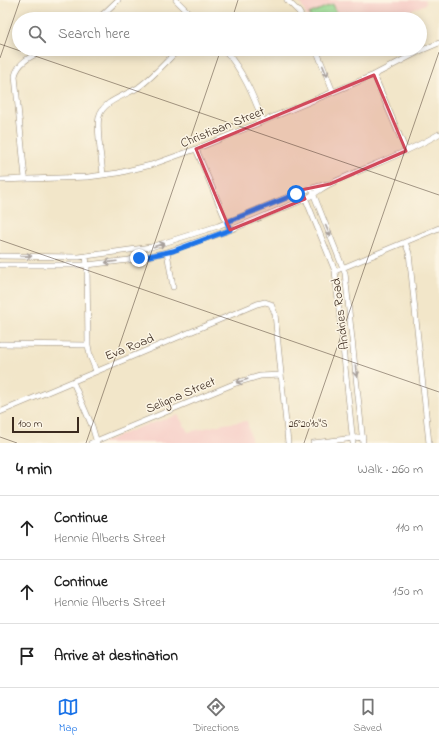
<!DOCTYPE html>
<meta charset="utf-8">
<style>
:root{--surface:#fff;--page:#f2f2f2;--text:#222;--muted:#767676;--line:#e0e0e0;--accent:#1a73e8}
body{margin:0;font-family:"Indie Flower",sans-serif;background:var(--page);color:var(--text)}
.scale{position:absolute;left:12px;bottom:10px;width:67px;box-sizing:border-box;padding-left:4px;border:2px solid #3b2a1e;border-top:0;font-size:11px;line-height:14px;white-space:nowrap;color:#3b2a1e;-webkit-text-stroke:3px #fcf5e5;paint-order:stroke}
.stop{position:absolute;width:12px;height:12px;margin:-9px;border:3px solid #1a73e8;border-radius:50%;background:#fff}
.stop.end{background:#1a73e8;border-color:#fff;box-shadow:0 1px 4px #0008}
.list{margin:0;padding:0;list-style:none}
h2{display:flex;justify-content:space-between;align-items:center;height:52px;margin:0;padding:0 16px;font-size:17px}
h2 small{font-size:13px;font-weight:400;color:var(--muted)}
.list li{display:grid;grid-template-columns:26px 1fr auto;gap:12px;align-items:center;box-sizing:border-box;height:64px;padding:0 16px;border-top:1px solid var(--line)}
.list b{display:block;font-size:15px;white-space:nowrap}
.list p{margin:0;font-size:13px;white-space:nowrap;color:var(--muted)}
.list em{font-size:13px;font-style:normal;color:var(--muted)}
.icon{flex:none;width:22px;height:22px;fill:none;stroke:currentColor;stroke-width:2;stroke-linecap:round;stroke-linejoin:round}
.map{position:relative;flex:none;width:439px;height:443px;overflow:hidden}
.search{position:absolute;background:var(--surface);box-shadow:0 2px 10px #0003;left:12px;right:12px;top:12px;height:44px;display:flex;align-items:center;gap:10px;box-sizing:border-box;padding:0 14px;border-radius:22px;color:var(--muted);font-size:15px}
.sheet{height:244px;background:var(--surface)}
nav{display:flex;justify-content:space-around;align-items:center;box-sizing:border-box;height:56px;border-top:1px solid var(--line);background:var(--surface);font-size:11px;color:var(--muted)}
nav a{display:grid;justify-items:center;gap:2px}
nav .on{color:var(--accent)}
.map>svg:first-child{display:block}
.built{fill:#f7d0c9}
.green{fill:#98dc94;stroke:#6a8359}
.lines{fill:none;stroke-linecap:round;stroke-linejoin:round}
.minor-casing{stroke:#968874;stroke-width:6}
.minor{stroke:#fff;stroke-width:5}
.oneway{stroke:#a79f9a}
.route{stroke:#1a73e8;stroke-width:5}
.marked{fill:#d1495b;fill-opacity:0.2;stroke:#d1495b;stroke-width:3;stroke-linejoin:round}
.ticks{fill:none;stroke:#3b2a1e;stroke-width:1;stroke-opacity:0.45}
.labels{text-anchor:middle;stroke-width:3;stroke-linejoin:round;paint-order:stroke}
.street-label{font-size:13px;fill:#3b2a1e;stroke:#fcf5e5}
.ticks-label{font-size:10px;text-anchor:middle;fill:#3b2a1e;stroke:#fcf5e5;stroke-width:3;stroke-linejoin:round;paint-order:stroke}
</style>
<div class="map">
<svg width="439" height="443" viewBox="0 0 439 443">
<rect width="100%" height="100%" fill="#fcf5e5"/>
<filter id="ink" filterUnits="userSpaceOnUse"><feTurbulence type="fractalNoise" baseFrequency=".025" numOctaves="2"/><feDisplacementMap in="SourceGraphic" scale="8" xChannelSelector="R" yChannelSelector="G"/><feConvolveMatrix kernelMatrix="1 2 1 2 8 2 1 2 1" color-interpolation-filters="sRGB"/></filter>
<filter id="wash" filterUnits="userSpaceOnUse"><feTurbulence type="fractalNoise" baseFrequency=".012" numOctaves="4" result="noise"/><feDisplacementMap in="SourceGraphic" scale="16" xChannelSelector="R" yChannelSelector="G"/><feGaussianBlur stdDeviation="0.9" result="paint"/><feColorMatrix in="noise" values="0 0 0 0 0 0 0 0 0 0 0 0 0 0 0 0 0 1.4 0 .05"/><feComposite in="paint" operator="in"/></filter>
<g filter="url(#wash)">
<rect width="100%" height="100%" fill="#f2e6c9"/>
<path class="built" d="M296,0H425L426,4L391,19H308L301,4Z
M178,415L188,432L224,424L247,421L252,443H101L140,427Z"/>
<path class="green" d="M333,4L339,19H311L309,14Z"/>
</g>
<g filter="url(#ink)">
<g class="lines">
<defs>
<path id="minor" d="M176,0L195,19
M287,0L299,12L303,19
M98,19L118,0
M224,49C243,71 253,95 263,121
M316,49L333,92
M374,75L406,151
M196,149L230,230
M103,175C102,161 96,130 99,117C102,101 127,95 139,87C154,76 166,62 179,49
M25,178L15,76C18,61 34,55 46,49
M0,180L88,177L118,173L151,165L196,149L374,75L420,51L439,43
M313,193L345,273L363,443
M305,197L335,271L353,443
M405,242L409,253L429,443
M167,252L173,287
M0,256L79,257L151,247L218,226L302,191L327,184
M86,256L87,265L88,345L90,356L96,371
M0,265H87L129,260L167,252L230,230L305,199C315,194 323,187 332,183C368,166 405,154 439,134
M335,271L439,228
M0,344L88,345
M73,382L92,426L97,443
M0,412C86,376 171,340 257,304L265,302L271,304L275,314L288,443
M91,443L236,383L260,376L281,375
M313,443L363,437"/>
</defs>
<use href="#minor" class="minor-casing"/>
<use href="#minor" class="minor"/>
</g>
<defs><path id="oneway-shaft" d="M-6 0H5M1.5-3L5.5 0L1.5 3" fill="none" stroke-width="1.6" stroke-linecap="round" stroke-linejoin="round"/></defs>
<g class="oneway">
<use href="#oneway-shaft" transform="translate(325 71) rotate(68)"/>
<use href="#oneway-shaft" transform="translate(328 231) rotate(67)"/>
<use href="#oneway-shaft" transform="translate(159 245) rotate(-16)"/>
<use href="#oneway-shaft" transform="translate(26 256) rotate(1)"/>
<use href="#oneway-shaft" transform="translate(111 262) rotate(173)"/>
<use href="#oneway-shaft" transform="translate(356 371) rotate(84)"/>
<use href="#oneway-shaft" transform="translate(242 381) rotate(162)"/>
</g>
</g>
<g class="lines" filter="url(#ink)">
<path class="route" d="M139,258L173,251L230,230L227,222L296,194"/>
</g>
<path class="marked" d="M374,75L406,151L330,184L301,190L305,199L230,230L196,149Z"/>
<path class="ticks" d="M232,19L238,0M0,44L439,195M0,58L20,0M0,240L439,392M0,437L17,443M86,443L221,49M304,443L439,52"/>
<g class="labels">
<g class="street-label">
<text transform="translate(222 126) rotate(-22)" y="5">Christiaan Street</text>
<text transform="translate(339 314) rotate(-97)" y="5">Andries Road</text>
<text transform="translate(129 346) rotate(-22)" y="5">Eva Road</text>
<text transform="translate(180 394) rotate(-23)" y="5">Seligna Street</text>
</g>
</g>
<g class="ticks-label">
<text x="308" y="427">26°20'10"S</text>
</g>
</svg>
<div class="scale">100 m</div>
<div class="stop" style="left:296px;top:194px"></div>
<div class="stop end" style="left:139px;top:258px"></div>
<div class="search"><svg class="icon" aria-label="search" viewBox="0 0 24 24"><circle cx="10" cy="10" r="6"/><path d="M15 15l6 6"/></svg>Search here</div>
</div>
<section class="sheet">
<h2>4 min<small>Walk · 260 m</small></h2>
<ul class="list">
<li><svg class="icon" aria-label="ahead" viewBox="0 0 24 24"><path d="M12 20V5M6 11l6-6 6 6"/></svg><div><b>Continue</b><p>Hennie Alberts Street</p></div><em>110 m</em></li>
<li><svg class="icon" aria-label="ahead" viewBox="0 0 24 24"><path d="M12 20V5M6 11l6-6 6 6"/></svg><div><b>Continue</b><p>Hennie Alberts Street</p></div><em>150 m</em></li>
<li><svg class="icon" aria-label="arrive" viewBox="0 0 24 24"><path d="M6 21V4h12l-3 4 3 4H6"/></svg><div><b>Arrive at destination</b></div></li>
</ul>
</section>
<nav>
<a class="on"><svg class="icon" aria-label="map" viewBox="0 0 24 24"><path d="M3 6l6-2 6 2 6-2v14l-6 2-6-2-6 2zM9 4v14M15 6v14"/></svg>Map</a>
<a><svg class="icon" aria-label="directions" viewBox="0 0 24 24"><path d="M12 3l9 9-9 9-9-9zM9 14v-3h6M13 9l2 2-2 2"/></svg>Directions</a>
<a><svg class="icon" aria-label="saved" viewBox="0 0 24 24"><path d="M7 4h10v16l-5-4-5 4z"/></svg>Saved</a>
</nav>
